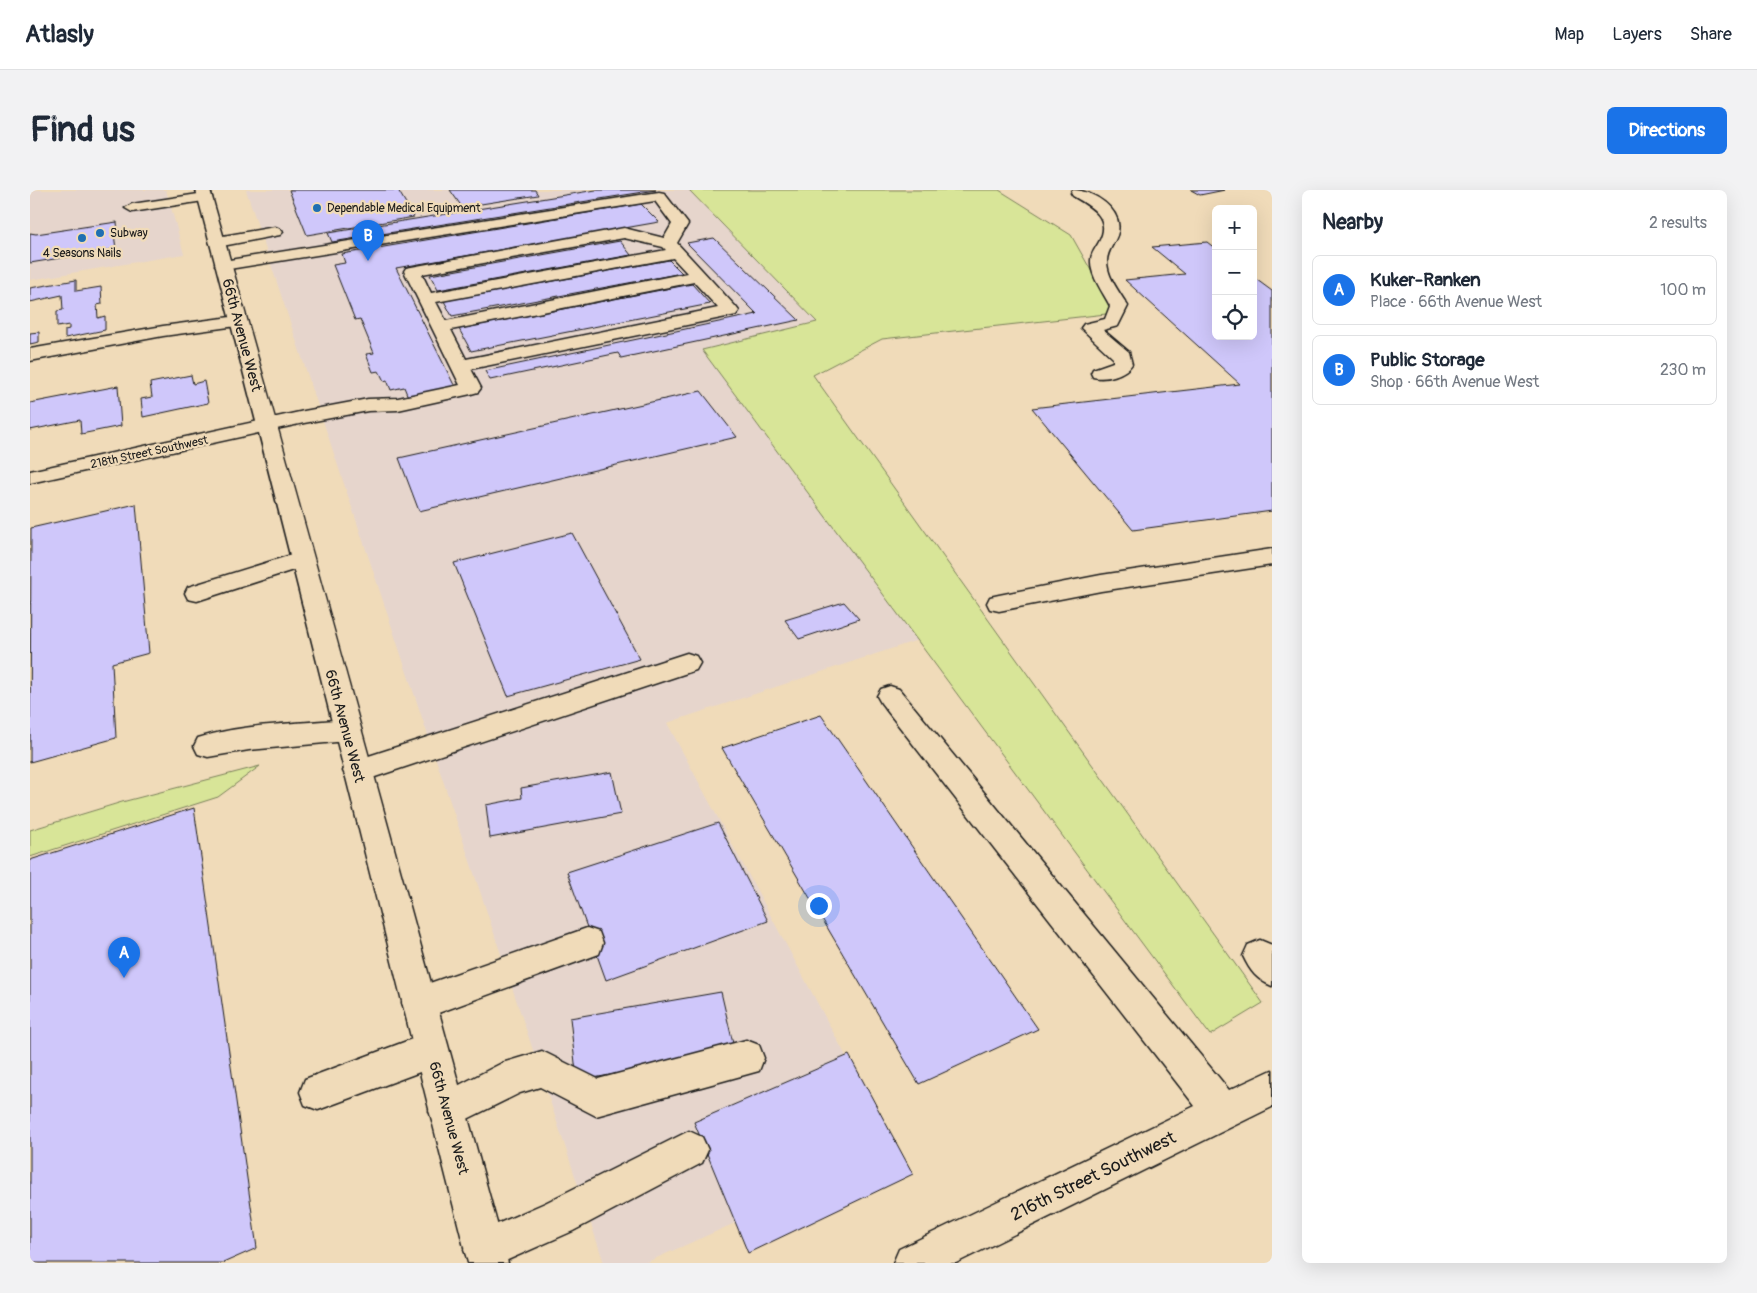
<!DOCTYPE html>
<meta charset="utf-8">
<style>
:root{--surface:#fff;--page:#f2f2f3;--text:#1f2937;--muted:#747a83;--line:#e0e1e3;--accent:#1a73e8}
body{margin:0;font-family:Pangolin,sans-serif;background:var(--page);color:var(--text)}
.controls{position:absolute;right:15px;top:15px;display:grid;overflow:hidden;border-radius:8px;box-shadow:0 5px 20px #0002}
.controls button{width:45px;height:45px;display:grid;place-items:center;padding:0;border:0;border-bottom:1px solid var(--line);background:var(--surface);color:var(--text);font:25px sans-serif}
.you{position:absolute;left:788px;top:715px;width:18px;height:18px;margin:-12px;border:4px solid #fff;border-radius:50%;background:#1a73e8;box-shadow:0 0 0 8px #1a73e833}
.badge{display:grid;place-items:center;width:32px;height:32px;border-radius:50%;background:var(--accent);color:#fff;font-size:16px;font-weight:700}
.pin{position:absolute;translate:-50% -41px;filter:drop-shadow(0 1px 2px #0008)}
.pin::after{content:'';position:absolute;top:26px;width:18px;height:15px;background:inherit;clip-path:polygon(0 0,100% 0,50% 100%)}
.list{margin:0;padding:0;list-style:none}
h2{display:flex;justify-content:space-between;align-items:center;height:65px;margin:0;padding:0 20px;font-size:21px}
h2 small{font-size:16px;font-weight:400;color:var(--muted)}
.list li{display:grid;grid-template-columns:32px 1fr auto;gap:15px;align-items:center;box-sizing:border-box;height:70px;margin:0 10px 10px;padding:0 10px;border:1px solid var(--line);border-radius:8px}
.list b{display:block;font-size:19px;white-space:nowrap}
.list p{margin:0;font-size:16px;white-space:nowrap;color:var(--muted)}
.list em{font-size:16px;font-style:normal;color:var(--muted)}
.icon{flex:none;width:28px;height:28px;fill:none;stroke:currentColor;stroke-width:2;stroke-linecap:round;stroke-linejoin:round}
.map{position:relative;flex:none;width:1242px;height:1073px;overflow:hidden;border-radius:8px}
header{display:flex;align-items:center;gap:30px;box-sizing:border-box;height:70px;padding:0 25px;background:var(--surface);border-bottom:1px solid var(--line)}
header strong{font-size:24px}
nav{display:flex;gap:28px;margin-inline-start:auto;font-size:18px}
.intro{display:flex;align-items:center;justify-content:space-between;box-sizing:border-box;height:120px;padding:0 30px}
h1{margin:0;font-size:35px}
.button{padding:12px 22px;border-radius:8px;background:var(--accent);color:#fff;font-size:18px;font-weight:700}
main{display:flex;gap:30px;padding:0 30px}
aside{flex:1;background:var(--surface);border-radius:8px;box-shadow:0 5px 20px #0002}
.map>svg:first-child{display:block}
.built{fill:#e6d5cc}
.green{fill:#d8e598;stroke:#7a805a}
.building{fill:#cfc7fa;stroke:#1c1c1c}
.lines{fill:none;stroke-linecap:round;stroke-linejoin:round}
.minor-casing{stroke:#1c1c1c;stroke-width:3}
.major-casing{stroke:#1c1c1c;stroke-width:3}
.minor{fill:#f0dbb9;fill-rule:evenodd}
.major{fill:#f0dbb9;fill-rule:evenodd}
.poi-dot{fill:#1f6fb2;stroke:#f0dbb9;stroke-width:2}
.labels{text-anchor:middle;stroke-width:4.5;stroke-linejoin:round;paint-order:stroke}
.far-poi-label{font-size:12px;fill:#1c1c1c;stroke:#f0dbb9;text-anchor:start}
.far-street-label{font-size:12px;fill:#1c1c1c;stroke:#f0dbb9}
.street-label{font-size:15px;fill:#1c1c1c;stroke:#f0dbb9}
.near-street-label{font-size:18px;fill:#1c1c1c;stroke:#f0dbb9}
</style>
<header>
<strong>Atlasly</strong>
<nav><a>Map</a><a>Layers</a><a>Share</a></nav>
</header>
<div class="intro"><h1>Find us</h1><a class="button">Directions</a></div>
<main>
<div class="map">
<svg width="1242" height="1073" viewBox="0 0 1242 1073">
<rect width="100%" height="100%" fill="#f0dbb9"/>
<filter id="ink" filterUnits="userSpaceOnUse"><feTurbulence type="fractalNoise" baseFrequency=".02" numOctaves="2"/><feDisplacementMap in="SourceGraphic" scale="10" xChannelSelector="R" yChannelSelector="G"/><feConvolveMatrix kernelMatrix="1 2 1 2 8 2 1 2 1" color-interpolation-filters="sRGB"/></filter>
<g filter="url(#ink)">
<path class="built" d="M0,0H136L154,64L0,90Z
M216,0H659L787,132L672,160L897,447L637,533L867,961L615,1073H574Z"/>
<path class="green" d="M659,0H969L1041,45L1085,123L852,149L783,185L1233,813L1180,845L672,160L787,132Z
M230,576L188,607L0,667V640L92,612Z"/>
<path class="building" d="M259,0H368L384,27L277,45Z
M420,0H505L508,5L432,17Z
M566,0H626L302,52L298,43Z
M1161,0H1195L1170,5Z
M611,14L629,32L366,78L425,197L378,207L374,197L361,200L357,190L354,191L349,181L343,182L336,164L344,163L330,129L325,130L303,75L315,73L312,64Z
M87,32L88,42L84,44L86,59L0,73V43L6,44Z
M684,48L769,130L591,168L588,163L460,190L455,181L727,124L657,53Z
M590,51L601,65L408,100L400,85Z
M1177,52L1186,59V146H1223V87L1242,101V321L1103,340L1002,218L1210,194L1095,90L1155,84L1122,57Z
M639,70L652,83L422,126L414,111Z
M46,90V101L71,97L72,114L67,115L68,128L75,126V140L35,148V140L39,139V135L27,137V121L33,120L32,105L0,112V98Z
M662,94L680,114L441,161L429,139Z
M9,142V152L0,154V143Z
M161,185L163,194L174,191L178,213L113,227L111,209L122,207L120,193Z
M88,196L91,236L51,244L50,230L0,240V213Z
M671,201L707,247L389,321L369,268Z
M106,314L119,463L82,473L86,548L0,572L1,338Z
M542,343L610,469L478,506L424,373Z
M814,412L829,429L769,449L755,430Z
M791,525L1008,839L889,894L692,558Z
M582,582L591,624L460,648L456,615L492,608L491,598Z
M164,618L227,1058L193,1073H0V670Z
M688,633L738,731L576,790L537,682Z
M691,802L705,862L547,891L540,828Z
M819,865L883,984L718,1063L664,932Z"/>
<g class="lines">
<defs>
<path id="minor" d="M1043,0C1062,0 1093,19 1088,42C1086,52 1077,60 1077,71C1077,87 1090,103 1098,116L1088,136L1073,140L1099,162L1102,174C1095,185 1076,190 1063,187L1061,183L1063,179L1083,172V168L1051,138L1054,134L1075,129L1080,116C1073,102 1060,86 1061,70C1061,63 1066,58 1069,52C1082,28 1062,17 1043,6L1041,3Z
M629,2L634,3L658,34L647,53L706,117L709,121L706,125L441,179L451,198L448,202L441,204L368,220L338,221L274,233L0,293V281L274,221L338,209L368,208L430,195L374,81L376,78L594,38L634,48L642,34L625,11L193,80L185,75L187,72ZM594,48L633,57L636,60L401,103L392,84ZM643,68L657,83L416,131L406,112ZM664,92L688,118L436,169L421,140Z
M175,3L180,4L182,7L180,10L102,22L95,18L102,14Z
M245,37L250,39L253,42L250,45L187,57L179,52L187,47Z
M208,126L214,127L217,131L214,135L133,146L0,171V159L133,136Z
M1242,359V375L1071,401L969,421L960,419L957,413L960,407L969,405L1071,385Z
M271,362L279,365L283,370L279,375L167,411L158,409L155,403L158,397Z
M657,463L666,466L670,473L666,480L327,593L317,589L313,581L317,573Z
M860,496L869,499L1199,900L1242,880V917L926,1073H863L869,1059L1165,916L851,513L847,506L851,499Z
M317,529L327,532L331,540L327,548L317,551L219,560L178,567L168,564L164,556L168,548C215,533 268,534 317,529Z
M557,738L569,742L573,753L569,764L389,830L377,825L372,813L377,801Z
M1230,750L1242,755V796C1227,790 1220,781 1213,766L1218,755Z
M401,842L414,847L419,860L414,873L288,920L275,915L270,902L275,889Z
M716,850L729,855L734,868L729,881L566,926L510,897L490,903L417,939L404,934L399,921L404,908L472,873L512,861L568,889Z
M659,941L672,947L678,960L672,973L543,1041L471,1073H439L434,1060L440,1046L515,1013Z"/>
<path id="major" d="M166,0H180C283,357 379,715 478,1073H438C347,715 260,357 166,0Z"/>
</defs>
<use href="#minor" class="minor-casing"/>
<use href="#major" class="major-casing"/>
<use href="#minor" class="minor"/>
<use href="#major" class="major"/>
</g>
</g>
<g class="poi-dot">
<circle cx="287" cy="18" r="5"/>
<circle cx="70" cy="43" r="5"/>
<circle cx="52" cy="48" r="5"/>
</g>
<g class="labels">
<g class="far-poi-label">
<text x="297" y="22">Dependable Medical Equipment</text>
<text x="80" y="47">Subway</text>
<text x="52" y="67" text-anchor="middle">4 Seasons Nails</text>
</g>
<g class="far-street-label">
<text transform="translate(119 262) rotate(-12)" y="4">218th Street Southwest</text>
</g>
<g class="street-label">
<text transform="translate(212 145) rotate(75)" y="5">66th Avenue West</text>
<text transform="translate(315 536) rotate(75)" y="5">66th Avenue West</text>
<text transform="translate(419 928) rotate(75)" y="5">66th Avenue West</text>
</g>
<g class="near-street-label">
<text transform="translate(1063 986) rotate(-26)" y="6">216th Street Southwest</text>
</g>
</g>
</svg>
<div class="controls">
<button>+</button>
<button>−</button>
<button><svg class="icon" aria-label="locate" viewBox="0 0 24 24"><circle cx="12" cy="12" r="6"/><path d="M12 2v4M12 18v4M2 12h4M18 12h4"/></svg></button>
</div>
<div class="you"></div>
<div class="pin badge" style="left:94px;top:788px">A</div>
<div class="pin badge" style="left:338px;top:71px">B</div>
</div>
<aside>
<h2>Nearby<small>2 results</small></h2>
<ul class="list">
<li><span class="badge">A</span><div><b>Kuker-Ranken</b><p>Place · 66th Avenue West</p></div><em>100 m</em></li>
<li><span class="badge">B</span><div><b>Public Storage</b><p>Shop · 66th Avenue West</p></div><em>230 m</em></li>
</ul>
</aside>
</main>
